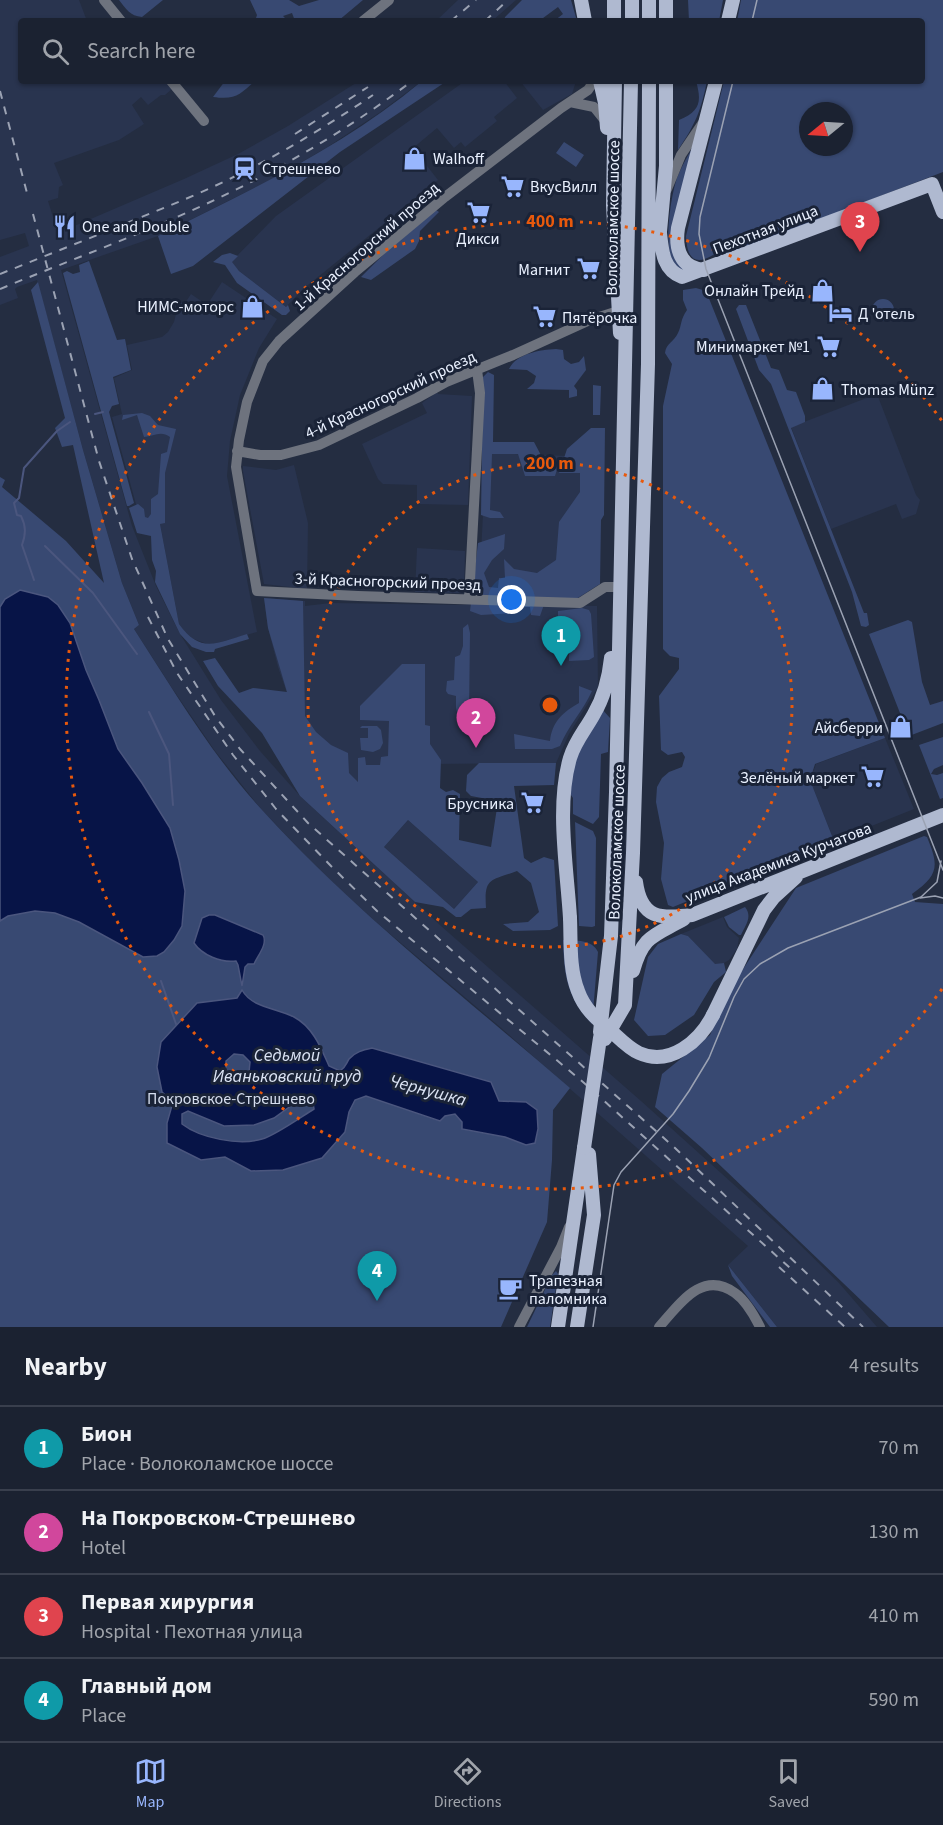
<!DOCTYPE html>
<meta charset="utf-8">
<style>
:root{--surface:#1b2231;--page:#282f3d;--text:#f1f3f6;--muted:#a0a4ab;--line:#393f4d;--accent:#98b6fd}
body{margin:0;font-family:"Source Sans 3",sans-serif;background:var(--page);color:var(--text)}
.compass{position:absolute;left:799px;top:102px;width:54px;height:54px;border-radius:50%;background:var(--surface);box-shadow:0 2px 4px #0004;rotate:252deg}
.you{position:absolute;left:512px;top:600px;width:21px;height:21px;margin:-15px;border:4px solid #fff;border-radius:50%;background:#1a73e8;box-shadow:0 0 0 9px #1a73e833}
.badge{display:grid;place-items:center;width:39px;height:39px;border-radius:50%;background:var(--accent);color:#fff;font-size:20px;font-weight:700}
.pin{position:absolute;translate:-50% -50px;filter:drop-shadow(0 2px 3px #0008)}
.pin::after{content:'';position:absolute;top:32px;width:21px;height:18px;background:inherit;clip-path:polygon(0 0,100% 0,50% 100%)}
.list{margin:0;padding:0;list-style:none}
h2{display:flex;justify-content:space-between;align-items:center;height:78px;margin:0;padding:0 24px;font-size:26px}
h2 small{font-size:20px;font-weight:400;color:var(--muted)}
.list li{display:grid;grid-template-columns:39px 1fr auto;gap:18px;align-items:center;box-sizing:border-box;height:84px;padding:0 24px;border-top:2px solid var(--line)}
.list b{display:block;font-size:22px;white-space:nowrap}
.list p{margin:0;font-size:20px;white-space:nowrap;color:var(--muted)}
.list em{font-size:20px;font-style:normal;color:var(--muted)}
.icon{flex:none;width:33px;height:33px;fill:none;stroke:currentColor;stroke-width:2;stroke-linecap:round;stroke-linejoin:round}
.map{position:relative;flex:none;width:943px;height:1327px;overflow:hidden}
.search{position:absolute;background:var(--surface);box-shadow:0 2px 4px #0004;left:18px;right:18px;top:18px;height:66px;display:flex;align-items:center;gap:15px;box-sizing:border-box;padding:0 21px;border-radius:6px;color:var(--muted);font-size:22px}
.sheet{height:414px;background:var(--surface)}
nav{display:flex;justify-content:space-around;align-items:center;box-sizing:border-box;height:84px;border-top:2px solid var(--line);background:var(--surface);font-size:16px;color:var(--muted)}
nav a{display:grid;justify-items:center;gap:3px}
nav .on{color:var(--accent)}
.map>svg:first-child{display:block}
.built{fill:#29344f}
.green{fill:#384972;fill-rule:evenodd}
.water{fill:#071447;stroke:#4b567e;stroke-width:1.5;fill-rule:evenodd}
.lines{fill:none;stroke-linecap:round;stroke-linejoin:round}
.stream{stroke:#4b567e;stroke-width:2}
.minor{stroke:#6e737e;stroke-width:10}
.major{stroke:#afb9d0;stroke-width:14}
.tram{stroke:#9ba2b3;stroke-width:1.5}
.rail{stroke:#9ba2b3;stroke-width:2;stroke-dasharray:8 8;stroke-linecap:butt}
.major-bridge{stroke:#afb9d0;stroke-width:14}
.ring{fill:none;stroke:#e8590c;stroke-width:3;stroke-dasharray:3 6}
.labels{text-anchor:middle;stroke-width:6;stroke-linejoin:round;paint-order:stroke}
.poi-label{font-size:16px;fill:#eaf1ff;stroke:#1a2337;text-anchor:start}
.street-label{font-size:16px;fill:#eaf1ff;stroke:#1a2337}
.park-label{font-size:16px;fill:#d6deef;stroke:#1a2337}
.water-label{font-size:18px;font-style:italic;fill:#dce4f5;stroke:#1a2337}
.centre{fill:#e8590c;stroke:#1a2337;stroke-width:3}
.ring-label{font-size:18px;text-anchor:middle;font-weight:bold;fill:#e8590c;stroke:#1a2337;stroke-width:6;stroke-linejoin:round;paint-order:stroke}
</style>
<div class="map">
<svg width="943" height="1327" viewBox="0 0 943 1327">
<rect width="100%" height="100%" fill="#242d41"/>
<path class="built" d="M0,0H79L87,21H21V81H167L173,88L165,95H161L148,105L141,97L132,105L144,124L119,140L54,163L63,185L59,187L58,198L48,201L58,233L184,179L238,154L288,126L359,81H422L379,113L326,148L276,177L158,236L61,270L132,526L156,586L180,634L221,700L260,751L300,796L441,926L641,1101L793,1238L839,1283L877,1327H777L728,1265L748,1246L500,1027L376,922L320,871L261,809L215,751L172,688L134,629L139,625L122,583L83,450L37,280L17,287L15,289L18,298L0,305V257L29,246L25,233L0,240Z
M458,0H516L492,21H436Z
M465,81H504L517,98L494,117L497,121L465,147L461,142L454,148L437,128L413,148L438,180L303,289L286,307L239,271L231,262L276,216Z
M520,81H576L572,94L543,110Z
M222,282L277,319L259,348L240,395L230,441L227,476L257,632L210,645L188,637L179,624L160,524L142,526L112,417L122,414L114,378L132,370L127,345L162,337L168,332L174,322L179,302L185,303L191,294L207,305Z
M437,392L438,394L472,396L468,505L417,504V485L383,484L378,479L362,444L427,413L422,403Z
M877,394L916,495L920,500L916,514L902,519L896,504L831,529L791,427Z
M486,453L595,457L588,592L580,598L479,594Z
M294,465L308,523L307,589L264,584L243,471V466L276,470Z
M417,548L465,551L464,591L460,593L415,592Z
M264,598L305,601V606L331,603L461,605L479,603L597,606L598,687L569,734L556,763L430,764L359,783L317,754L287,693L278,667L268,628Z
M885,738L914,809L834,841L810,780L816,764Z
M408,820L478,882L454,909L384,847Z
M723,917L727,927L739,938L737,949L729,960L724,963L715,965L688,936L681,934Z"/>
<path class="green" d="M119,0H163L142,17C130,16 126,9 119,0Z
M250,0H289L299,6L319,0H363L338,21H295L292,13L283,16L288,21H276L279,18L274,21H255L257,15Z
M522,0H571L577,21H554L563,14L558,7L539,21H504L505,17Z
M688,0H723L719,21H689Z
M741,0H943V172L721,257L713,255C693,267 687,256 686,236L724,81H922V21H737ZM808,111H844V147H808Z
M225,81H255C239,95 236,100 213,97Z
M422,81H447L340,152L193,266L171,274L158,236C249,191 343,147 422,81Z
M696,81H707C701,111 695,125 678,150L679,120C700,111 702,102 696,81Z
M564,142L584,155L576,167L556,153Z
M692,149L670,237L671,243L686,270H682C680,269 677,267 675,265C662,251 671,195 677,178C681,168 686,158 692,149Z
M436,210L439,212L420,231L419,241L415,249L371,280L361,277L385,253Z
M230,253L238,256L232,262L239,271L286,307L288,305L290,311L286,315H282L237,283L225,265L213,262L222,255Z
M89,261L117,340L125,339L131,370L113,377L119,404L112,406L109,412L134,503L129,506H127L63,273L67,271L73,274L80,272L79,265Z
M38,282L83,450L122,583L139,625L134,629C174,691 213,757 263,811C356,913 466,998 570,1088L553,1110L552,1160L547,1222L501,1327H0V477L5,480L2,487L66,541L104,583L73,445L62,447L55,428L65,418L31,290Z
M696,288L706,291L885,738L815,764L810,780L834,841L673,907L668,905L661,879L664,843L656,802L657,787L662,778L669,772L682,767L685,757L682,752L668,755L661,750L659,696L679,669V658L670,656L663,649V406L672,364L665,353C666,343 674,342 678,333C682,325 680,320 687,310L683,300V290Z
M872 310a11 11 0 1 1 22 0a11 11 0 1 1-22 0Z
M739,305H746L771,368L779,370L787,390L796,392L805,416V422L791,428L864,613H867L869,625L866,627L861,626L852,592L771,384L759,370L736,309Z
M556,349L563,350L564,359L571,364L579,362L584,356L586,370L574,386L577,390V396L569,398V390L527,389L534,383L536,376L527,370L509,369C517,353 540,350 556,349Z
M488,372L494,375L493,442H534L543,459L560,460L555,476H525L518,454H492L490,510L500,512L504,518H490L481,515L483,377Z
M593,385L601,386L600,415H593Z
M142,413L150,416L158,425L176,429L165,473V523L160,524L179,624C200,654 217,643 247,634L249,639L215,649L214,652H206L192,647L180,634L155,582L156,571L152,560L151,536L137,533L129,508L138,504L144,509L145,517L148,518L151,514V499L158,494L161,454L167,452L170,437C161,430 154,436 144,437L137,415L122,420L123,415Z
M591,428H605L604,515L601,520L600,584L576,599H546L540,616L531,615L530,607H512V613L481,615L470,611L478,543L505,534L504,549L492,560L484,573L489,587L498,588L499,578H505L504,559L514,569L537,573L556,560L559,522L580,492V473H559L567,449Z
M264,598L303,601L305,716L316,732L331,745L348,753L349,773L358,782V758L365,757L366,765H380L381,757L388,756L389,721L360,720V706L402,664H425V725L430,726V744L441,760L440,788L446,792L453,790L460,794L459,840L491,847L498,801L471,796L466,791L467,775L479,763H556L554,785L514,786L524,858L531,863L544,857L554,860L558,926L550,930L513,931L503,924L528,922L539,912L531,883L517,871C490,881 484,877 486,908L471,909L461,917H456L443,907L415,902L300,796L262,733L218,686L203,661L215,658L239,693L253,688L287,692L268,628ZM408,820L478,882L454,909L384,847Z
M582,608L589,610L591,614L594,657L589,660L569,661V637L558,634V611Z
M908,620L912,622L922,682L930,705L943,701V723L909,736L869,634Z
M468,624L470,633L469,714L467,717L458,716L456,708V696L448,694L446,691L447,681L454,680L455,657L460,655L463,646V628Z
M579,686L592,691C583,711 568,726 560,746L552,749H515L514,734L550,741C552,722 563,712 579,703Z
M601,708L610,718L608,752L601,754L599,817L593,824L573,814V798L567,789L559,788C562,757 571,723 601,708Z
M362,726H377L381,730L383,743L380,749L373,752L361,750L360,738H368V728H360Z
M943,737V765L934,769L931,774L937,775L943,773V798L940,799L919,745Z
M575,822L593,831L596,838L595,926L592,927L579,926Z
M924,836L927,837C939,866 939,875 912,894L915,902L943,904V1327H889L702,1148L655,1107L662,1074L710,1035L734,983L796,888Z
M745,907C753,917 745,926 741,935H739L729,927L724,917Z
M681,934L688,936L715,964L724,963L726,972L714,982L694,1015L665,1035L648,1036L634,1020L648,957L658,944Z
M563,940C576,941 592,939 598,952L592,1024C567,997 564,977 563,940Z
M728,1265L777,1327H770L732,1276Z
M556,1271L558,1274L550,1327H527L552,1275Z"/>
<path class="water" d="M20,590L48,597L58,605L70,623L86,670L99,700L118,749L142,783L170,828L179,860L185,891L182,926L174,940L164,952L157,956L143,957L79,922L55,913L35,911L8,916L0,921V607L5,599Z
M209,915H215L263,935C268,944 258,955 254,964H248L245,967L242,986L238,965L236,961C221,963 202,955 194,943L202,918Z
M242,990C252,1008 277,1008 294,1017C313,1027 321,1048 329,1066L340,1071C346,1067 346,1064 349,1059C355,1052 363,1050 372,1048L491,1082L499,1101L526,1102L537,1110L538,1129L535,1143L526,1145L505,1137L462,1129V1122L455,1114L445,1116L440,1121L366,1096L355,1100L349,1112L345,1132L322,1158L283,1170L251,1171L225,1157L201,1160L167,1143V1123L173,1102L162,1092L157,1067L161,1042L197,1003L237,998ZM234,1054L243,1055L250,1062L249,1072L241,1078H232L226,1070V1061ZM309,1099L313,1103L314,1109C301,1117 274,1136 262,1139C239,1146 200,1138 182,1124V1114L188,1111L224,1126L254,1125L274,1118L299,1100Z"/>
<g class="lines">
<path class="stream" d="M95,414L103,412
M45,546L93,593L137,654
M34,580L22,545C26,534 26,526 21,516L17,515L14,503L19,498L24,468L57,431L70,422
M149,712L169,754L173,805
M161,981L176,1024"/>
<path class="minor" d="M104,0L121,21
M363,21L389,0
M171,81L204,121
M594,81L588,90L561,108L445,197L355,272L279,341L263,361L247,402L239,440L236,467L257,591L358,596L580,603L605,587H620
M570,102L594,107L606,122
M667,189L681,155L702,124
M237,451L260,455H281L319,445L417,398L446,382L513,355L590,320L618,311
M469,599L480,393L477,370
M519,1327L561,1247L569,1227
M659,1327C679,1305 702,1269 735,1293C745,1300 754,1315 760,1327"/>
<path class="major" d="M581,0L585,21
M614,0V21
M666,0V21
M632,21V0
M649,21V0
M728,21L733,0
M600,81L605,103L607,128
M615,81L613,205L620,333
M660,233C662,251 663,270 682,277L932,184L943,212
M659,242L666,166V81
M704,270C680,268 675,248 678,228L716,81
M636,882C641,919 660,919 692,915L943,815
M570,918C567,868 556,806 570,758C575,741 586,729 594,714C604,697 609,677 611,658
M633,971C643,935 654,936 684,919
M713,1015L764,910L774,897L796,877
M600,1032L611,936L616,792L631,81
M605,1039L625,1005L633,853L648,364L649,81
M558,1327L584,1148
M577,1327L594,1215L589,1154"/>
<path class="tram" d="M752,21L757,0
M733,81L700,217L699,234L706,269L943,870
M920,898L935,896L943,898
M593,1327L614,1185L621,1172L673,1114L689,1091L709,1058L734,997L744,979L760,964L788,948L921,897L937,882L941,861"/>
<path class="rail" d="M451,21L476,0
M485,21L508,0
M0,91L27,193
M295,134L368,87
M33,214L99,461L132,559L168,639L215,716L240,749L308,823L674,1147L863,1327
M112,229C158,210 204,193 247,170C291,148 333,122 373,95
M0,274L105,232
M0,289C85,254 172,223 253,181C309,152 362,119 412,81
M148,617L177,673L233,755L276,809L331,866L377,911L583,1082L790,1268
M779,1267L845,1327"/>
<path class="major-bridge" d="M570,918C571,941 569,969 578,991C584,1008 596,1019 610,1030C619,1038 628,1048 639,1053C670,1067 700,1041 713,1015
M584,1148L600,1038"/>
</g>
<g class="ring">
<circle cx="550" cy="705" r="242"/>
<path d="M942 989A484 484 0 1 1 942 421"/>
</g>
<defs>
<symbol id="shop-bare" viewBox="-9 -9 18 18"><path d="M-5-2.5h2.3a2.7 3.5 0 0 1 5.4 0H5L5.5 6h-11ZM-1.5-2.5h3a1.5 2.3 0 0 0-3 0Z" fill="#98b6fd" stroke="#1a2337" stroke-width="2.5" paint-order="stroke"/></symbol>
<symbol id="station-bare" viewBox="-9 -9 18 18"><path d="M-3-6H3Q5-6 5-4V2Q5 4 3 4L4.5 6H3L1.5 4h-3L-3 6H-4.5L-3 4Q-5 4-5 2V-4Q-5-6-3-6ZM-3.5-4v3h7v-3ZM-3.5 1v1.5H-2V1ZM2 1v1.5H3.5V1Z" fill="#98b6fd" stroke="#1a2337" stroke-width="2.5" paint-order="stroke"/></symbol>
<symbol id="supermarket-bare" viewBox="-9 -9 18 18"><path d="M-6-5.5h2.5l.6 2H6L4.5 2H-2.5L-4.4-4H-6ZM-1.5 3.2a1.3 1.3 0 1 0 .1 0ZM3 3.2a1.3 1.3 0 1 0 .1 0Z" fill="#98b6fd" stroke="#1a2337" stroke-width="2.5" paint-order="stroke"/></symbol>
<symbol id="restaurant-bare" viewBox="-9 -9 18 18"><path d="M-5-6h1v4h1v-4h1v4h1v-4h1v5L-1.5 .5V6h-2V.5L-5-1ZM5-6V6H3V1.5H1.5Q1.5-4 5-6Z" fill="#98b6fd" stroke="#1a2337" stroke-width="2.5" paint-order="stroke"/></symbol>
<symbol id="hotel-bare" viewBox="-9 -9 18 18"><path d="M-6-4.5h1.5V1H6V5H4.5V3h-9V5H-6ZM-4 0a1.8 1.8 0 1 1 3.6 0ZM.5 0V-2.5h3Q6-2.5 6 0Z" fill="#98b6fd" stroke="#1a2337" stroke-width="2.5" paint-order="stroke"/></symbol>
<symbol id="cafe-bare" viewBox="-9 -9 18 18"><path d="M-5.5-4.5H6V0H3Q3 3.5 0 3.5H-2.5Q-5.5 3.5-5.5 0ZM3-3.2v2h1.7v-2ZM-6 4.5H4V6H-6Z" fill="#98b6fd" stroke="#1a2337" stroke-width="2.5" paint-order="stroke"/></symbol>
</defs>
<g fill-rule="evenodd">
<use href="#shop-bare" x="398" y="142" width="33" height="33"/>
<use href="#station-bare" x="228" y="152" width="33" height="33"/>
<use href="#supermarket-bare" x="496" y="170" width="33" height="33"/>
<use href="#supermarket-bare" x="462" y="196" width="33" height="33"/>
<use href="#restaurant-bare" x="48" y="210" width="33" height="33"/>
<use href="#supermarket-bare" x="572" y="252" width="33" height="33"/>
<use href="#shop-bare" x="806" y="274" width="33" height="33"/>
<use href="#shop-bare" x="236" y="290" width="33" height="33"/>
<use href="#hotel-bare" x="824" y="296" width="33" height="33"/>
<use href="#supermarket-bare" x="528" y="300" width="33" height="33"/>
<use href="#supermarket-bare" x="812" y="330" width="33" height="33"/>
<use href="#shop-bare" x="806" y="372" width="33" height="33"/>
<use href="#shop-bare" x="884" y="710" width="33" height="33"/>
<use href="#supermarket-bare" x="856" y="760" width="33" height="33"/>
<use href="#supermarket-bare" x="516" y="786" width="33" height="33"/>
<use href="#cafe-bare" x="494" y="1272" width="33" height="33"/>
</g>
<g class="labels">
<g class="poi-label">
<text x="433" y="164">Walhoff</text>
<text x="262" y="174">Стрешнево</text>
<text x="530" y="192">ВкусВилл</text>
<text x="82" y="232">One and Double</text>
<text x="478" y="244" text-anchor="middle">Дикси</text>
<text x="570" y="275" text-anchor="end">Магнит</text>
<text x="804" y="296" text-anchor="end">Онлайн Трейд</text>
<text x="234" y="312" text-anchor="end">НИМС-моторс</text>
<text x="858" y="319">Д 'отель</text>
<text x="562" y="323">Пятёрочка</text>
<text x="810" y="352" text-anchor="end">Минимаркет №1</text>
<text x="841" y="395">Thomas Münz</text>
<text x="883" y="733" text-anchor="end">Айсберри</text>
<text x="855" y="783" text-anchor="end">Зелёный маркет</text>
<text x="514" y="809" text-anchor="end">Брусника</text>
<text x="529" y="1286">Трапезная<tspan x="529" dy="18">паломника</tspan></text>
</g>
<g class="street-label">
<text transform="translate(612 218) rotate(-89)" y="6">Волоколамское шоссе</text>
<text transform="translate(765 229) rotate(-21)" y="6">Пехотная улица</text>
<text transform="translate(366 246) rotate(-41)" y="6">1-й Красногорский проезд</text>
<text transform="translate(390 394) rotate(-25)" y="6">4-й Красногорский проезд</text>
<text transform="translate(388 581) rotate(2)" y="6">3-й Красногорский проезд</text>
<text transform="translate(616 842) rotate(-88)" y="6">Волоколамское шоссе</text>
<text transform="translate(778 862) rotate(-21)" y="6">улица Академика Курчатова</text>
</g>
<g class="park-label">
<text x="231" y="1104">Покровское-Стрешнево</text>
</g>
<g class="water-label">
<text x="287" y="1061">Седьмой<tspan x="287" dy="21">Иваньковский пруд</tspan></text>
<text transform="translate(428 1090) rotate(15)" y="6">Чернушка</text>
</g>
</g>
<circle cx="550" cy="705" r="9" class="centre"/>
<g class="ring-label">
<text x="550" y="227">400 m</text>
<text x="550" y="469">200 m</text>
</g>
</svg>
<svg class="compass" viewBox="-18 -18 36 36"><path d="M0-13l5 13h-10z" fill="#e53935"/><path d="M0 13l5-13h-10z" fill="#a0a4ab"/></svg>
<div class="you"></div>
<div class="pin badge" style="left:561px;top:666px;background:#0f9aa8">1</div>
<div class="pin badge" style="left:476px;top:748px;background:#d1479c">2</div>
<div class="pin badge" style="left:860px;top:252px;background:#e0444e">3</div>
<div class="pin badge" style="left:377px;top:1301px;background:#0f9aa8">4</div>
<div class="search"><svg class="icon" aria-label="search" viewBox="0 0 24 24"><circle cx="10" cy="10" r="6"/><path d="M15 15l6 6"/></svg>Search here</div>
</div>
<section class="sheet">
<h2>Nearby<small>4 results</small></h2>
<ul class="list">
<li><span class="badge" style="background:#0f9aa8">1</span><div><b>Бион</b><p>Place · Волоколамское шоссе</p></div><em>70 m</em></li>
<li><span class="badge" style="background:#d1479c">2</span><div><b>На Покровском-Стрешнево</b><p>Hotel</p></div><em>130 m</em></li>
<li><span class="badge" style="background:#e0444e">3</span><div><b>Первая хирургия</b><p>Hospital · Пехотная улица</p></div><em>410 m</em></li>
<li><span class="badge" style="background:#0f9aa8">4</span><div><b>Главный дом</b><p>Place</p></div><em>590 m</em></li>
</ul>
</section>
<nav>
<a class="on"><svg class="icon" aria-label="map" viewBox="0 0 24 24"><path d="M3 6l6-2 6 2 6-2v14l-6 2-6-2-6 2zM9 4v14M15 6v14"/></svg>Map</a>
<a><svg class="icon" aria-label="directions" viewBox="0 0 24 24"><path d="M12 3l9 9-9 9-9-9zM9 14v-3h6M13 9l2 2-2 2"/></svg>Directions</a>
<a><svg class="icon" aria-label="saved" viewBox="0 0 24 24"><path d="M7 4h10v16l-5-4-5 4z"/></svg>Saved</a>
</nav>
